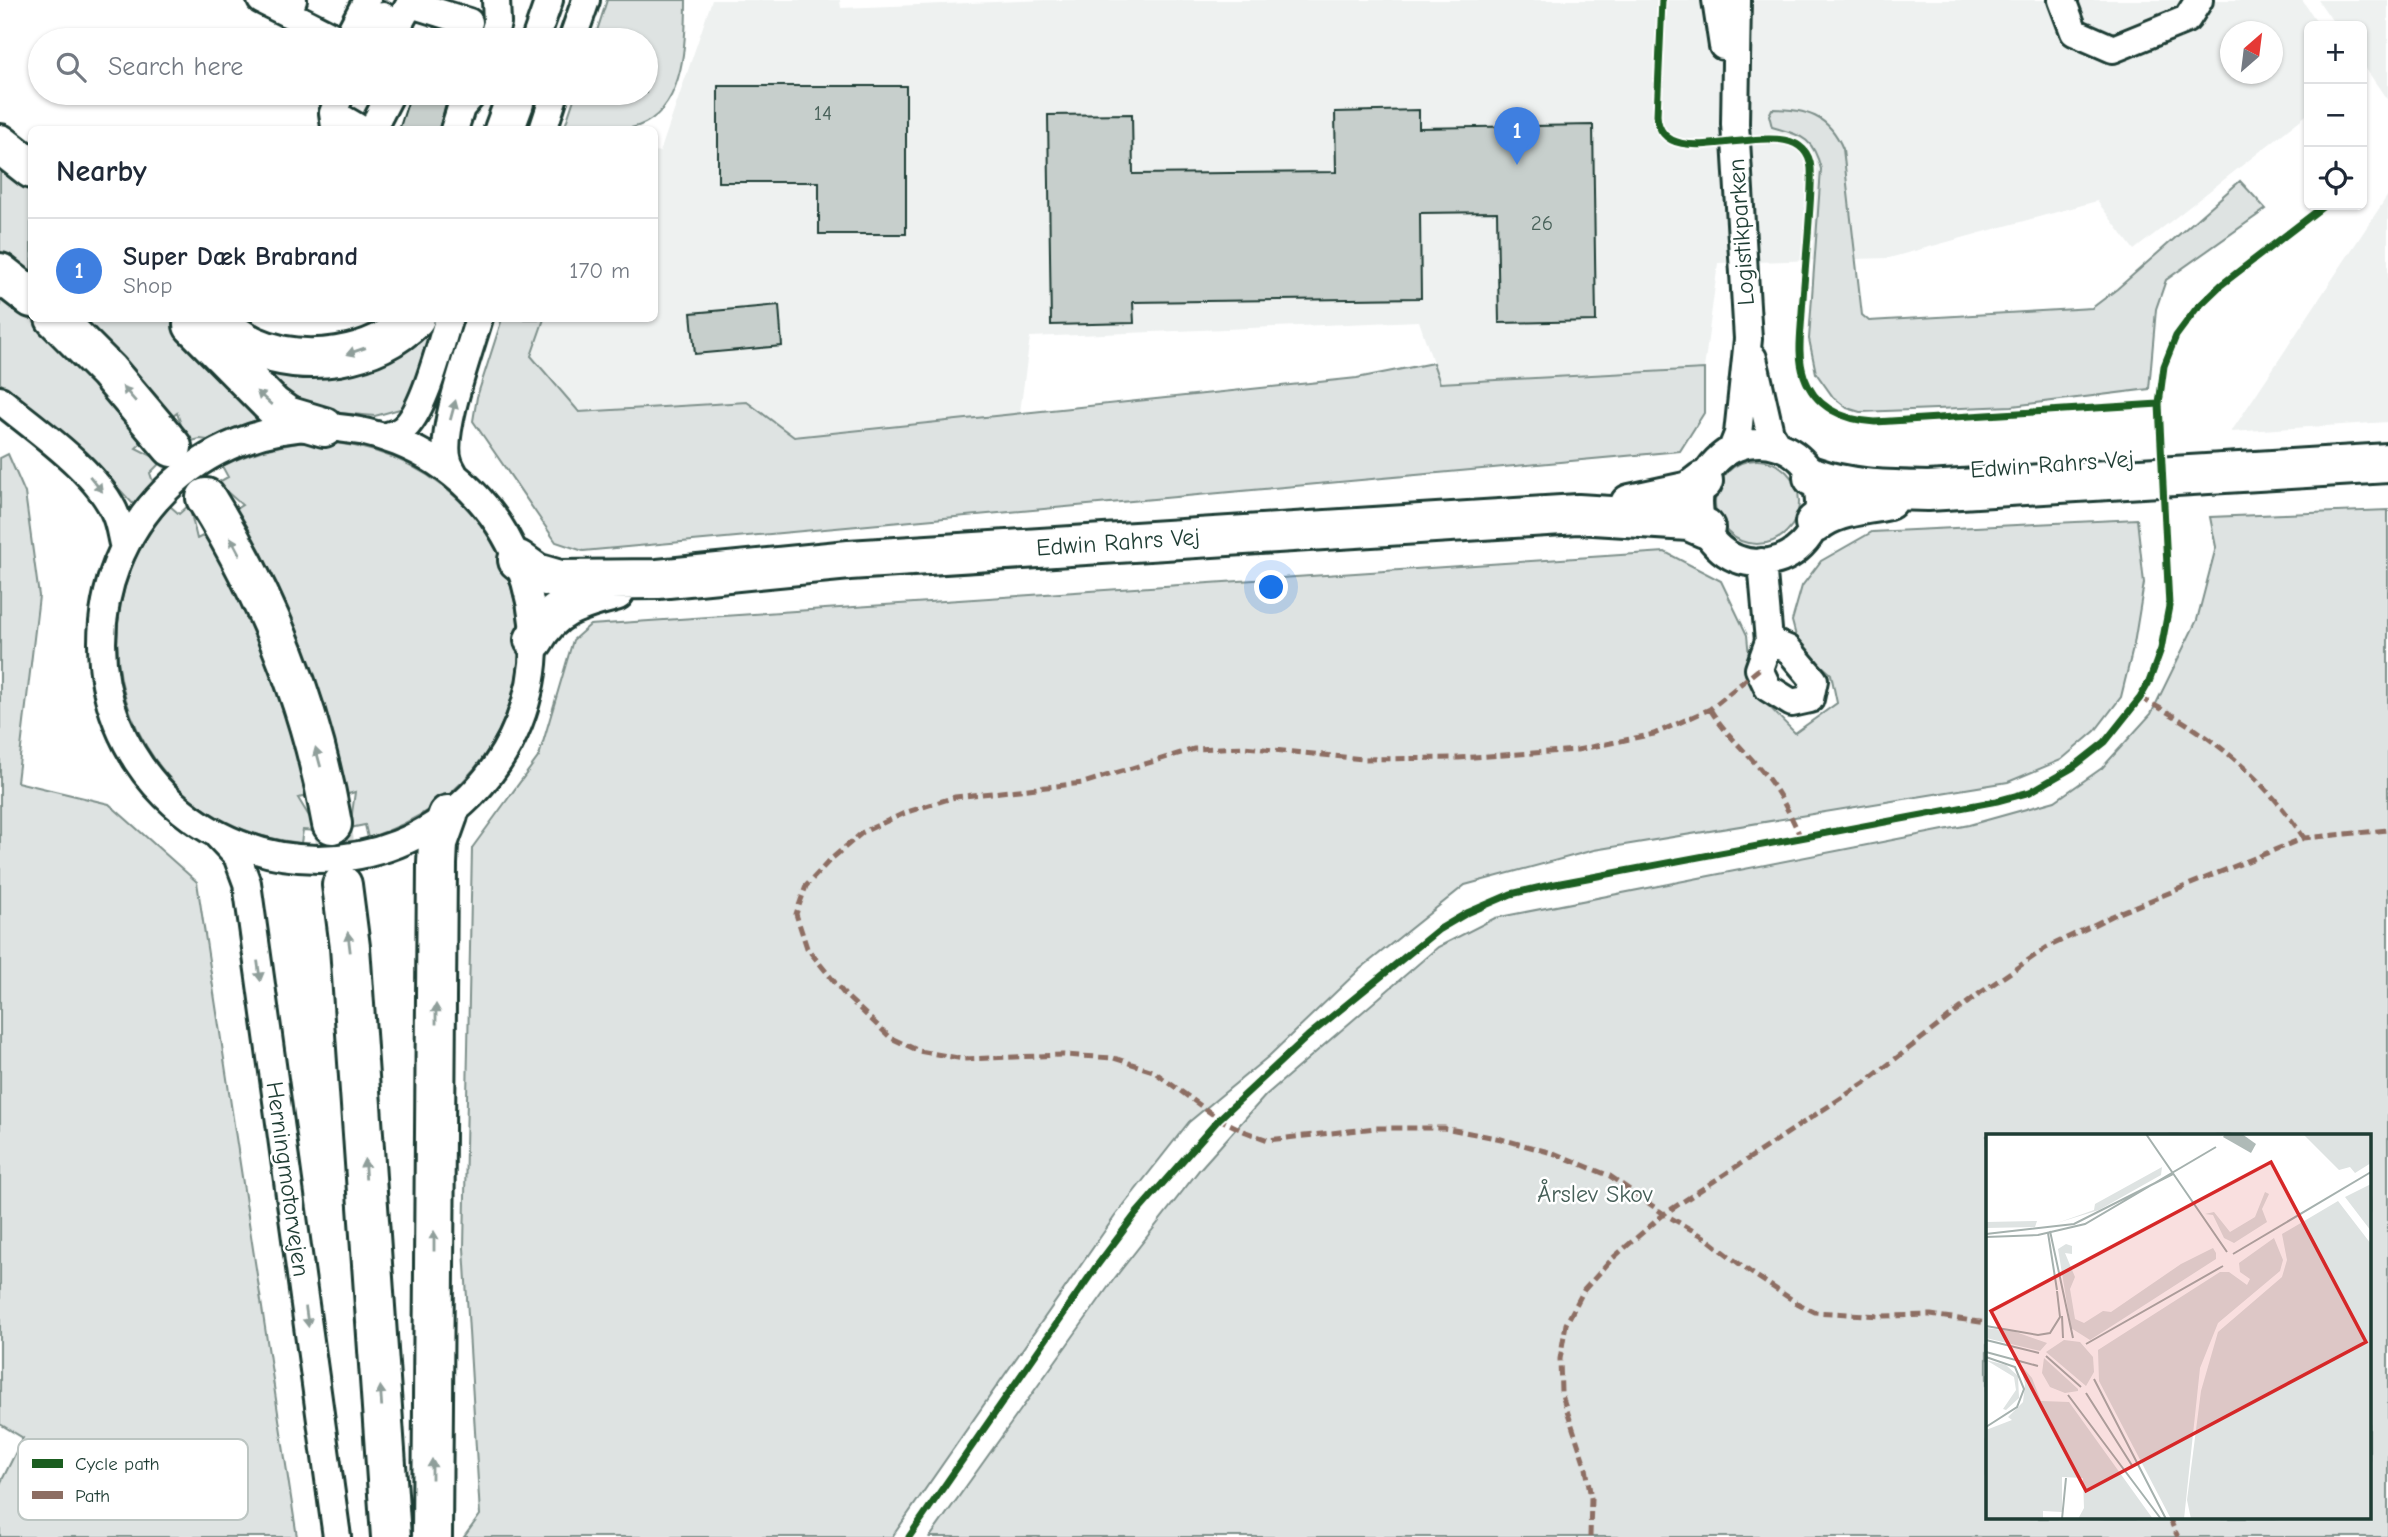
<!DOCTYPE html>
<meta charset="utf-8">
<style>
:root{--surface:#fff;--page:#f2f2f3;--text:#1f2937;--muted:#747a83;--line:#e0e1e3;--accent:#d1495b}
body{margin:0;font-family:"Comic Neue",sans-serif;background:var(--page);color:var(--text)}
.controls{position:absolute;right:21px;top:21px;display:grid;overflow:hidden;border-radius:10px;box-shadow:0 2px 5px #0004}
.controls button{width:63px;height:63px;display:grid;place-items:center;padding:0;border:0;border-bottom:2px solid var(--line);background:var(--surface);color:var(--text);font:35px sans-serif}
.compass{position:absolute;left:2220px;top:21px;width:63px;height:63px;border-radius:50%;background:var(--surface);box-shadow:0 2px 5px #0004;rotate:28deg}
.you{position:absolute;left:1272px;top:588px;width:24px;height:24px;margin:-18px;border:5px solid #fff;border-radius:50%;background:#1a73e8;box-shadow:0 0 0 10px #1a73e833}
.badge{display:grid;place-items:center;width:46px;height:46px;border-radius:50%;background:var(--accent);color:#fff;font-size:23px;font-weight:700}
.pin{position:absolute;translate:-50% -58px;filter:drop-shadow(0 2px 4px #0008)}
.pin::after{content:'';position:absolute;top:37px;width:24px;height:21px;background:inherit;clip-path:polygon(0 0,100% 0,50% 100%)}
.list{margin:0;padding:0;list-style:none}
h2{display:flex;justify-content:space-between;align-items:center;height:91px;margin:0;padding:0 28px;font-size:30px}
h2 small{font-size:23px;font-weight:400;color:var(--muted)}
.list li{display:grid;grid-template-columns:46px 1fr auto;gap:21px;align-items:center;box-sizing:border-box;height:105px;padding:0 28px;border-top:2px solid var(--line)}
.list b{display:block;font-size:26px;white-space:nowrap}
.list p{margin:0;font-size:23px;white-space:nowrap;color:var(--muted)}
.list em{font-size:23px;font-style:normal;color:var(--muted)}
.icon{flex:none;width:38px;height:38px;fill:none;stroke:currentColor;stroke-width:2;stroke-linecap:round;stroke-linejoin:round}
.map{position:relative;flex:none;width:2388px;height:1537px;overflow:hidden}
.search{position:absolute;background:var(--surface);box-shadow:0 2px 5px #0004;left:28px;top:28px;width:630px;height:77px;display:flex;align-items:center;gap:18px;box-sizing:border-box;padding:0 24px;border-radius:38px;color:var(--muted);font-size:26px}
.panel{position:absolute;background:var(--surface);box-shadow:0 2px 5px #0004;left:28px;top:126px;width:630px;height:196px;border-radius:10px}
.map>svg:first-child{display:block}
.built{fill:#eef1f0;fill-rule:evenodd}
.green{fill:#dee3e2;stroke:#7e908b;stroke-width:2;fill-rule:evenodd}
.building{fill:#c7cfcc;stroke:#1f3d34;stroke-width:2}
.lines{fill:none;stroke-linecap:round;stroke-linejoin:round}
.highway-tunnel{stroke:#d2d8d6;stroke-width:38;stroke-dasharray:38 19;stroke-linecap:butt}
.minor-casing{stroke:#1f3d34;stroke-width:32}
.highway-casing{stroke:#1f3d34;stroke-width:44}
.minor{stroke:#fff;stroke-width:26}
.highway{stroke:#fff;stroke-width:38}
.quiet{stroke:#8d6e63;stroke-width:5;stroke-dasharray:10 5;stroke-linecap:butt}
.cycleway-casing{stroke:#fff;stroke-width:11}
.cycleway{stroke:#1b5e20;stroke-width:7}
.oneway{fill:#8f9e9a}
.labels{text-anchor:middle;stroke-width:5;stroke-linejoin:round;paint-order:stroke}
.number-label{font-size:21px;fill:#49625a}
.street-label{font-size:24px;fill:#1f3d34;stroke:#fff}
.park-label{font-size:24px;fill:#455e57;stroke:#fff}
.inset-road{fill:none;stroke:#a5b1ae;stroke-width:2}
.view{fill:#d62828;fill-opacity:0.15;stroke:#d62828;stroke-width:3.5}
.inset-edge{fill:none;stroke:#1f3d34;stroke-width:3.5}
.key{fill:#fff;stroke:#bcc5c2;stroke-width:2}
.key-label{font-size:19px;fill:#1f3d34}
</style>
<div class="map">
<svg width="2388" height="1537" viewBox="0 0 2388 1537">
<rect width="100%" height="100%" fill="#fff"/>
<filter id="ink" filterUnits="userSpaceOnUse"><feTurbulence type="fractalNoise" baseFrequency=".0143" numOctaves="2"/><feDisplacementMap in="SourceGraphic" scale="14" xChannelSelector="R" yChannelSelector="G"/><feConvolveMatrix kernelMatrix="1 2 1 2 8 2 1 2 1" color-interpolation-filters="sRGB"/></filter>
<g filter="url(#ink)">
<path class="built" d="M712,0H840L841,8L1046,0H2302L2320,26H2309V113L2134,250L2097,201L1889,258L1718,263L1704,369L1440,383L1419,321L1030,337L1019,420L794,437L747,402L579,412L531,356L544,319L654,318L655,151L660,152ZM2230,32H2272V74H2230Z
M2318,0H2388V101L2362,63V26H2336Z
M2388,195V422L2231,432Z"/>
<path class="green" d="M607,0H686C686,39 685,103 645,123C622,135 589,130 564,129L576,93H646V40H594Z
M1772,109C1806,109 1829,115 1843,149L1862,315L1869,321L2092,308L2117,289L2240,181L2266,209L2166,280L2156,309L2149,389L2012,406L1860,412L1847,408L1833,397L1816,373L1809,339L1821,169C1813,137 1802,136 1772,127L1769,115Z
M0,158L31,183V281L0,257Z
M0,283L31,308L32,318L44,319L153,433L136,448L162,461L150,473L153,482L134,505L96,464L0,383Z
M75,319H176L262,418L222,433L208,440L200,439L187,442L177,413L168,420Z
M502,319H544L531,356L579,412L747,402L794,437L1357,378L1433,363L1440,383L1704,369V413L1680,451L583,551L556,542L473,421L477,397Z
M431,326L435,328L407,407L375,416L304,410L266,377L278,366Z
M315,441C555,454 597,764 368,838L365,825L350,828L355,792L342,796L231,512L242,505L217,483L228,477L222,466C253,451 281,444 315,441Z
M8,454L25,493L39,596L17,782L109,804L197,882L297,1537H0V1484L23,1438L0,1424V458Z
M1715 502a42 42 0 1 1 84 0a42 42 0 1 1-84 0Z
M189,505L197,539L216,529L319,794L298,798L318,831L303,830L301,843C276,840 252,835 229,823C137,778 93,665 131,569C140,545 154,525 170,506L179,514Z
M2388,510V1537H930L1114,1279L1200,1169L1266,1095L1438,947L1495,918L1969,825L2055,801L2102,768L2151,714L2197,620L2216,547L2210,517ZM1987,1136H2369V1518H1987Z
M2137,519L2144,583L2134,644L2121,697L2095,731L2061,760L2008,782L1594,850L1465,885L1360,969L1269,1056L1189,1122L1115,1216L892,1537H464L480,1515L464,1248L472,848L539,756L573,640L590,625L1665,552L1721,581L1747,635L1752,689L1795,733L1837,703L1831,674L1798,644L1792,621L1802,586L1821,561L1872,532Z"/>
<path class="building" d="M718,86H906V234H819V182H718Z
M411,93H453L446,103L439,130H399Z
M1419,110V128L1593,125L1596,321L1499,323L1497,212L1420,213L1421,298L1133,302L1134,323L1051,325L1048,115L1132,114L1133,174L1336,172L1335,112Z
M779,305L782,346L695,354L691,313Z"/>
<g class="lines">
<path class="highway-tunnel" d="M172,447L206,498
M332,824L342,885"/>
<defs>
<path id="minor" d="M261,0L287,13
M293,0L287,13L340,40
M1716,0L1723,46
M2062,0L2074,32L2113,49L2187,19L2199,0
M411,4L469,22
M346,40L367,0
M370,40L383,16
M390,40L412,0
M492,40L497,23L496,0
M535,40L549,0
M572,40L586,0
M333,113L362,130
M378,118L391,93
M337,130L335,127L333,113L341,93
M454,130L461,108L474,93
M543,130L555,93
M1753,358L1770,433L1778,446
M0,400C35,429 100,473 116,516C120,526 121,537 124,548
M102 643a216 216 0 1 1 432 0a216 216 0 1 1-432 0Z
M383,437C390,435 397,434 403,429C424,413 440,345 449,318
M1699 503a60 60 0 1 1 120 0a60 60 0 1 1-120 0Z
M1732,449L1738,434L1748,339L1735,124L1737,0
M455,476C453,471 449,466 448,461C439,433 470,349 479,318
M1762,562L1769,641L1759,669L1768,688L1792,703L1810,699L1814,680L1788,649L1769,641
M218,836L237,856L247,883L337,1537"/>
<path id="highway" d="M504,130L514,103
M0,144L32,169
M0,273L32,298
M55,318L108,371L172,447
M212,318C225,328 238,339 253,346C304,369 375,359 415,318
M193,325L273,406L287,416L324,427
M1813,477C1849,490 1890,490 1928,491L2388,463
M206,498C268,598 312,708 332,824
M1630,504L1690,491L1703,481
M1815,523C1835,506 1863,506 1888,500
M518,560L536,573L560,580L658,579L849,560L1578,514L1689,521L1705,528
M534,640C552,606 581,600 615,591
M342,885L350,947L391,1537
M432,1537L437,864L438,843L448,815"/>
</defs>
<use href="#minor" class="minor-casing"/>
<use href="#highway" class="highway-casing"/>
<use href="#minor" class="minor"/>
<use href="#highway" class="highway"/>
<path class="quiet" d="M1759,669L1710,709L1654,734L1577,750L1459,758L1362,759L1245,747L1194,749L1083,783L955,797L907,812L863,832L830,860L806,886L796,914L807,948L845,995L891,1038L919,1051L964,1059L1063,1055L1114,1058L1153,1071L1219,1119L1246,1132L1268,1140L1376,1128H1444L1501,1139L1556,1154L1610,1176L1664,1214L1706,1238L1750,1272L1797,1303L1815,1312L1882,1316L1931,1315L1987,1323
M2140,698C2207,730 2263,776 2304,838
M1710,709C1725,734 1748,753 1766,776C1781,795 1791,816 1801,838
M2169,1518L2178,1537
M1590,1537L1591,1498L1586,1468L1561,1392L1560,1359L1566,1324L1584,1290L1613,1258L1664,1214L1867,1081L1980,993L2046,948L2112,916L2304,838L2388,830"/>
<defs>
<path id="cycleway" d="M1662,0L1657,115C1661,186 1804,98 1811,168C1812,185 1810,204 1809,221C1807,251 1804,282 1802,312C1801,333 1797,355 1804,376C1815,408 1844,420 1875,422L2159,404
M909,1537L1096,1267L1135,1215L1219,1119L1308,1036L1438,930L1467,913L1511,894L1550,885L1997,801L2030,792L2072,768L2105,742L2140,698L2149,682L2161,649L2169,606L2159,404L2164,366L2176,336L2196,309L2221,285L2325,205"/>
</defs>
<use href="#cycleway" class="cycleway-casing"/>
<use href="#cycleway" class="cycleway"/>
</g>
<defs><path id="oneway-solid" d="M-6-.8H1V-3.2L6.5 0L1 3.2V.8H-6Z" transform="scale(1.75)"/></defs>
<g class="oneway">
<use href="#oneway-solid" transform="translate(356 351) rotate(161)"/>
<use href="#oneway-solid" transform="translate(129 394) rotate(-131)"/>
<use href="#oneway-solid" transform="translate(264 398) rotate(-138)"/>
<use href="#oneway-solid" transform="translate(453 410) rotate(-75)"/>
<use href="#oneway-solid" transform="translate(96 484) rotate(51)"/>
<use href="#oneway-solid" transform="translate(235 546) rotate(-118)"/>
<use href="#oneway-solid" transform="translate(318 757) rotate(-105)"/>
<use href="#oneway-solid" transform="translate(349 942) rotate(-97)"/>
<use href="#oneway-solid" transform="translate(259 971) rotate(82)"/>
<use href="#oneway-solid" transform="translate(436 1014) rotate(-90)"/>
<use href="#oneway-solid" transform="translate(365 1169) rotate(-94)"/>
<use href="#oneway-solid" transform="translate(434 1241) rotate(-90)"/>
<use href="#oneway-solid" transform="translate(307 1317) rotate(82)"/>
<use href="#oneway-solid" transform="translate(381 1396) rotate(-94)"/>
<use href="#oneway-solid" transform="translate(432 1469) rotate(-90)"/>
</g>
</g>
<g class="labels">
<g class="number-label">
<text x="823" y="120">14</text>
<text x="1542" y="230">26</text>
</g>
<g class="street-label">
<text transform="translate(1741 232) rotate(-94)" y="8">Logistikparken</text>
<text transform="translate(2052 464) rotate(-4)" y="8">Edwin Rahrs Vej</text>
<text transform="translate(1118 542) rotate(-4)" y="8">Edwin Rahrs Vej</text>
<text transform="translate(288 1179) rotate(82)" y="8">Herningmotorvejen</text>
</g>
<g class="park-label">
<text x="1595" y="1202">Årslev Skov</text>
</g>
</g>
<g transform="translate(1986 1134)">
<rect width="385" height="385" fill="#fff"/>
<path d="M317,0H385V29L369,39L364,33L353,36ZM176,33L175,41L113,76L71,89L108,76L109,70ZM385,50V97L359,63ZM279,58L283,60L276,75L281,88L248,109L238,104L227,81L219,80L228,78L244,98L269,83ZM352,67L385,110V385H205L201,366L215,257L232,198L296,143L301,126L296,100ZM51,87L49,93L0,94V88ZM288,104L297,126L294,137L232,189L214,234L198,385H185L113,247L112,216L234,138H243L261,151L264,145L254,138L253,129ZM80,110L86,112V120L79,119L89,143L84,155L89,185L98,189L117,177L125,178L195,130L227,114L230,119V125L104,206L85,194L72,115ZM0,194L27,197L61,209L54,217L0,204ZM78,206L94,208L107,223L108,238L100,252L60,218ZM58,224L92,255V257L79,259L64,253L56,239ZM0,226L20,231L32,242L33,264L20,276L17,275L30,256L28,243ZM34,230L46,244L55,267L83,268L167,385H92L98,374L97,344L76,343V378L57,377V385H0V296L26,286L22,283L37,268L39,250Z" fill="#dee3e2"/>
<path d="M239,0H256L270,10L265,19L237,3Z" fill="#afbab7"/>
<path class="inset-road" d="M160,0L241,118M64,97L87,204M62,99L71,156M0,100L88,90L187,40M0,103L52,101L99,90L230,13M247,120L385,38M76,182L77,204M0,192L52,201L64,199L74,183L71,157M0,206L53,219M100,210L237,132M0,218L52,232M60,222L95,253M0,223L29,233L38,255L31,273L0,293M108,245L180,385M100,259L147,333M82,261L175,385M76,385L80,344"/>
<path class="view" d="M285,28L380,208L100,357L5,177Z"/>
<rect width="385" height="385" class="inset-edge"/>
</g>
<rect x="18" y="1439" width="230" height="81" rx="10" class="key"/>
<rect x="32" y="1459" width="31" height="9" fill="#1b5e20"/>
<rect x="32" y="1491" width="31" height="8" fill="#8d6e63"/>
<g class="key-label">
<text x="75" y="1470">Cycle path</text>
<text x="75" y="1502">Path</text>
</g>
</svg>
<div class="controls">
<button>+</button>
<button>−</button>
<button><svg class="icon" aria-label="locate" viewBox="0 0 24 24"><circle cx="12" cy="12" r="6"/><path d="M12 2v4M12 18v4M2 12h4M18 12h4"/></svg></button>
</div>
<svg class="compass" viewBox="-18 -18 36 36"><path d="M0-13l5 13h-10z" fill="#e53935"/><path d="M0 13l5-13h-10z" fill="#747a83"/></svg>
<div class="you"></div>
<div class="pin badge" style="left:1517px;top:165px;background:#3f7fe0">1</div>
<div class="search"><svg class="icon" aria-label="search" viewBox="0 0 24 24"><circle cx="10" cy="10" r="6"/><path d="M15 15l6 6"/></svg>Search here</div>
<section class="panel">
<h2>Nearby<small></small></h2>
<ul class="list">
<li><span class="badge" style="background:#3f7fe0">1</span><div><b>Super Dæk Brabrand</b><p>Shop</p></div><em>170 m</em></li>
</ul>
</section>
</div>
